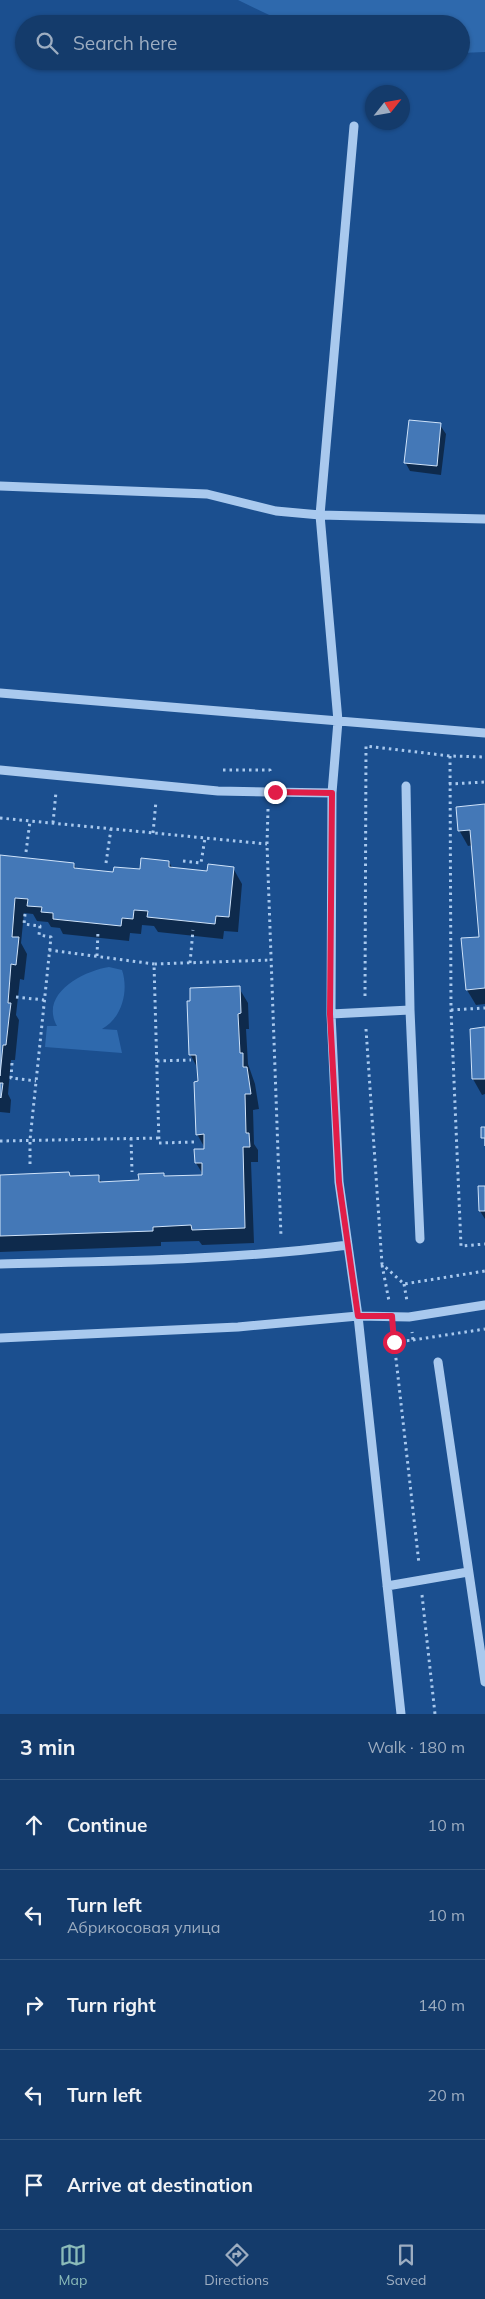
<!DOCTYPE html>
<meta charset="utf-8">
<style>
:root{--surface:#143b6b;--page:#214673;--text:#f1f3f6;--muted:#9dadc1;--line:#33557e;--accent:#8bbbb9}
body{margin:0;font-family:Mulish,sans-serif;background:var(--page);color:var(--text)}
.compass{position:absolute;left:365px;top:85px;width:45px;height:45px;border-radius:50%;background:var(--surface);box-shadow:0 1px 4px #0004;rotate:59deg}
.stop{position:absolute;width:15px;height:15px;margin:-11px;border:4px solid #e11d48;border-radius:50%;background:#fff}
.stop.end{background:#e11d48;border-color:#fff;box-shadow:0 1px 5px #0008}
.list{margin:0;padding:0;list-style:none}
h2{display:flex;justify-content:space-between;align-items:center;height:65px;margin:0;padding:0 20px;font-size:21px}
h2 small{font-size:16px;font-weight:400;color:var(--muted)}
.list li{display:grid;grid-template-columns:32px 1fr auto;gap:15px;align-items:center;box-sizing:border-box;height:90px;padding:0 20px;border-top:1px solid var(--line)}
.list b{display:block;font-size:19px;white-space:nowrap}
.list p{margin:0;font-size:16px;white-space:nowrap;color:var(--muted)}
.list em{font-size:16px;font-style:normal;color:var(--muted)}
.icon{flex:none;width:28px;height:28px;fill:none;stroke:currentColor;stroke-width:2;stroke-linecap:round;stroke-linejoin:round}
.map{position:relative;flex:none;width:485px;height:1714px;overflow:hidden}
.search{position:absolute;background:var(--surface);box-shadow:0 1px 4px #0004;left:15px;right:15px;top:15px;height:55px;display:flex;align-items:center;gap:12px;box-sizing:border-box;padding:0 18px;border-radius:28px;color:var(--muted);font-size:19px}
.sheet{height:515px;background:var(--surface)}
nav{display:flex;justify-content:space-around;align-items:center;box-sizing:border-box;height:70px;border-top:1px solid var(--line);background:var(--surface);font-size:14px;color:var(--muted)}
nav a{display:grid;justify-items:center;gap:2px}
nav .on{color:var(--accent)}
.map>svg:first-child{display:block}
.green{fill:#2e69ad}
.shadow{fill:#0007}
.building{fill:#4478b7;stroke:#cfe3fa}
.lines{fill:none;stroke-linecap:round;stroke-linejoin:round}
.path{stroke:#a9c9ee;stroke-width:3;stroke-dasharray:2.5 4;stroke-linecap:butt}
.minor{stroke:#a9c9ee;stroke-width:9}
.route{stroke:#e11d48;stroke-width:6}
</style>
<div class="map">
<svg width="485" height="1714" viewBox="0 0 485 1714">
<rect width="100%" height="100%" fill="#1b4f8f"/>
<path class="green" d="M238,0H485V52L461,53V24H288Z
M109,967L122,970C129,991 122,1018 102,1029L117,1030L122,1053L45,1047L47,1026H57C39,994 83,971 109,967Z"/>
<path class="shadow" d="M440,425L446,434L441,475L410,471L405,462Z
M485,806V1004L476,1005L467,990L481,938L473,845L468,846L459,830Z
M0,856L74,864L77,870L114,873L141,871L169,862L173,869L209,872L233,868L242,884L238,932L224,931L223,939L158,932L154,926L142,925L141,934L130,933L129,941L63,934L60,928L51,927L48,922L37,921L33,914L24,913L21,943L27,954L24,980L20,979L16,1015L19,1020L15,1060H11L8,1094L11,1100L10,1113L0,1112Z
M239,988L248,1003L249,1029H246L248,1064L255,1084L259,1109L253,1110L254,1144L258,1150V1162H251L254,1243L202,1245L199,1241L161,1242V1246L0,1252V1176L69,1173L71,1177L98,1176L102,1183L140,1181L163,1174L165,1178L204,1176L196,1163L206,1150L197,1134L198,1069L190,1054Z
M485,1029V1094L482,1095L473,1079L472,1030Z
M485,1187V1219L480,1211Z"/>
<path class="building" d="M409,420L441,423L437,466L404,463Z
M485,804V988L466,990L461,938L479,937L470,830L458,831L456,807Z
M0,855L74,863V868L113,872L114,867L140,869L141,858L169,861V867L207,871L208,864L234,867L229,917L216,916L215,924L147,917L148,911L134,910L133,919L122,918L121,926L53,919V913L41,912L42,907L27,906L28,899L15,898L12,937H19L16,965L11,964L8,1003H11L9,1018L6,1045H3L0,1076Z
M240,986L241,1013L238,1014L240,1053H243V1067H247L251,1094H245L246,1133H249L250,1147H243L245,1228L192,1230L191,1225L153,1227V1231L0,1236V1175L69,1172L70,1176L99,1175V1182L139,1180L138,1174L164,1173V1176L202,1175V1163H195L194,1149H204V1134L196,1135L194,1082L198,1081L196,1055H189L187,1001H190V988Z
M484,1027H485V1079H472L470,1029Z
M0,1083H3L1,1098L0,1097Z
M481,1127H485V1146V1138H481Z
M478,1186H485V1211H479Z"/>
<g class="lines">
<path class="path" d="M450,756L451,1010L461,1246L485,1244
M223,770H270V775
M449,784L485,782
M268,809L267,844L281,1237
M0,818L267,844
M53,823L56,792
M153,833L156,801
M26,852L30,821
M183,861L201,863L205,838
M106,863L111,829
M25,914L24,924L40,926L39,935L51,937L30,1140V1165
M49,950L154,964
M97,956L98,931
M190,963L193,930
M365,996L366,746L450,756L485,757
M16,997L44,1000
M451,1010L485,1008
M366,1029L382,1264L404,1284L485,1271
M157,1061L191,1060
M12,1063L11,1078L36,1081
M131,1138L132,1172
M0,1141L159,1138
M194,1142L159,1143L154,964L271,960
M382,1265L389,1301
M404,1284L407,1301
M393,1332L419,1564
M413,1340L485,1329
M394,1342L413,1340L412,1332
M422,1595L435,1714"/>
<path class="minor" d="M354,126L320,515L485,519
M0,486L207,494L276,511L320,515L338,721L332,793L331,1014L339,1182L358,1316L401,1714
M0,693L485,733
M0,770L218,791L332,793
M406,786L410,1010L420,1239
M331,1014L410,1010
M0,1264C116,1261 233,1260 348,1245
M0,1338L238,1327L358,1316L409,1317L485,1305
M438,1362L485,1682
M387,1586L468,1572"/>
</g>
<g class="lines">
<path class="route" d="M275,792L332,793L330,1014L339,1182L358,1316H392L394,1342"/>
</g>
</svg>
<svg class="compass" viewBox="-18 -18 36 36"><path d="M0-13l5 13h-10z" fill="#e53935"/><path d="M0 13l5-13h-10z" fill="#9dadc1"/></svg>
<div class="stop" style="left:394px;top:1342px"></div>
<div class="stop end" style="left:275px;top:792px"></div>
<div class="search"><svg class="icon" aria-label="search" viewBox="0 0 24 24"><circle cx="10" cy="10" r="6"/><path d="M15 15l6 6"/></svg>Search here</div>
</div>
<section class="sheet">
<h2>3 min<small>Walk · 180 m</small></h2>
<ul class="list">
<li><svg class="icon" aria-label="ahead" viewBox="0 0 24 24"><path d="M12 20V5M6 11l6-6 6 6"/></svg><div><b>Continue</b></div><em>10 m</em></li>
<li><svg class="icon" aria-label="left" viewBox="0 0 24 24"><path d="M17 20v-9H6M10 6l-5 5 5 5"/></svg><div><b>Turn left</b><p>Абрикосовая улица</p></div><em>10 m</em></li>
<li><svg class="icon" aria-label="right" viewBox="0 0 24 24"><path d="M7 20v-9h11M14 6l5 5-5 5"/></svg><div><b>Turn right</b></div><em>140 m</em></li>
<li><svg class="icon" aria-label="left" viewBox="0 0 24 24"><path d="M17 20v-9H6M10 6l-5 5 5 5"/></svg><div><b>Turn left</b></div><em>20 m</em></li>
<li><svg class="icon" aria-label="arrive" viewBox="0 0 24 24"><path d="M6 21V4h12l-3 4 3 4H6"/></svg><div><b>Arrive at destination</b></div></li>
</ul>
</section>
<nav>
<a class="on"><svg class="icon" aria-label="map" viewBox="0 0 24 24"><path d="M3 6l6-2 6 2 6-2v14l-6 2-6-2-6 2zM9 4v14M15 6v14"/></svg>Map</a>
<a><svg class="icon" aria-label="directions" viewBox="0 0 24 24"><path d="M12 3l9 9-9 9-9-9zM9 14v-3h6M13 9l2 2-2 2"/></svg>Directions</a>
<a><svg class="icon" aria-label="saved" viewBox="0 0 24 24"><path d="M7 4h10v16l-5-4-5 4z"/></svg>Saved</a>
</nav>
